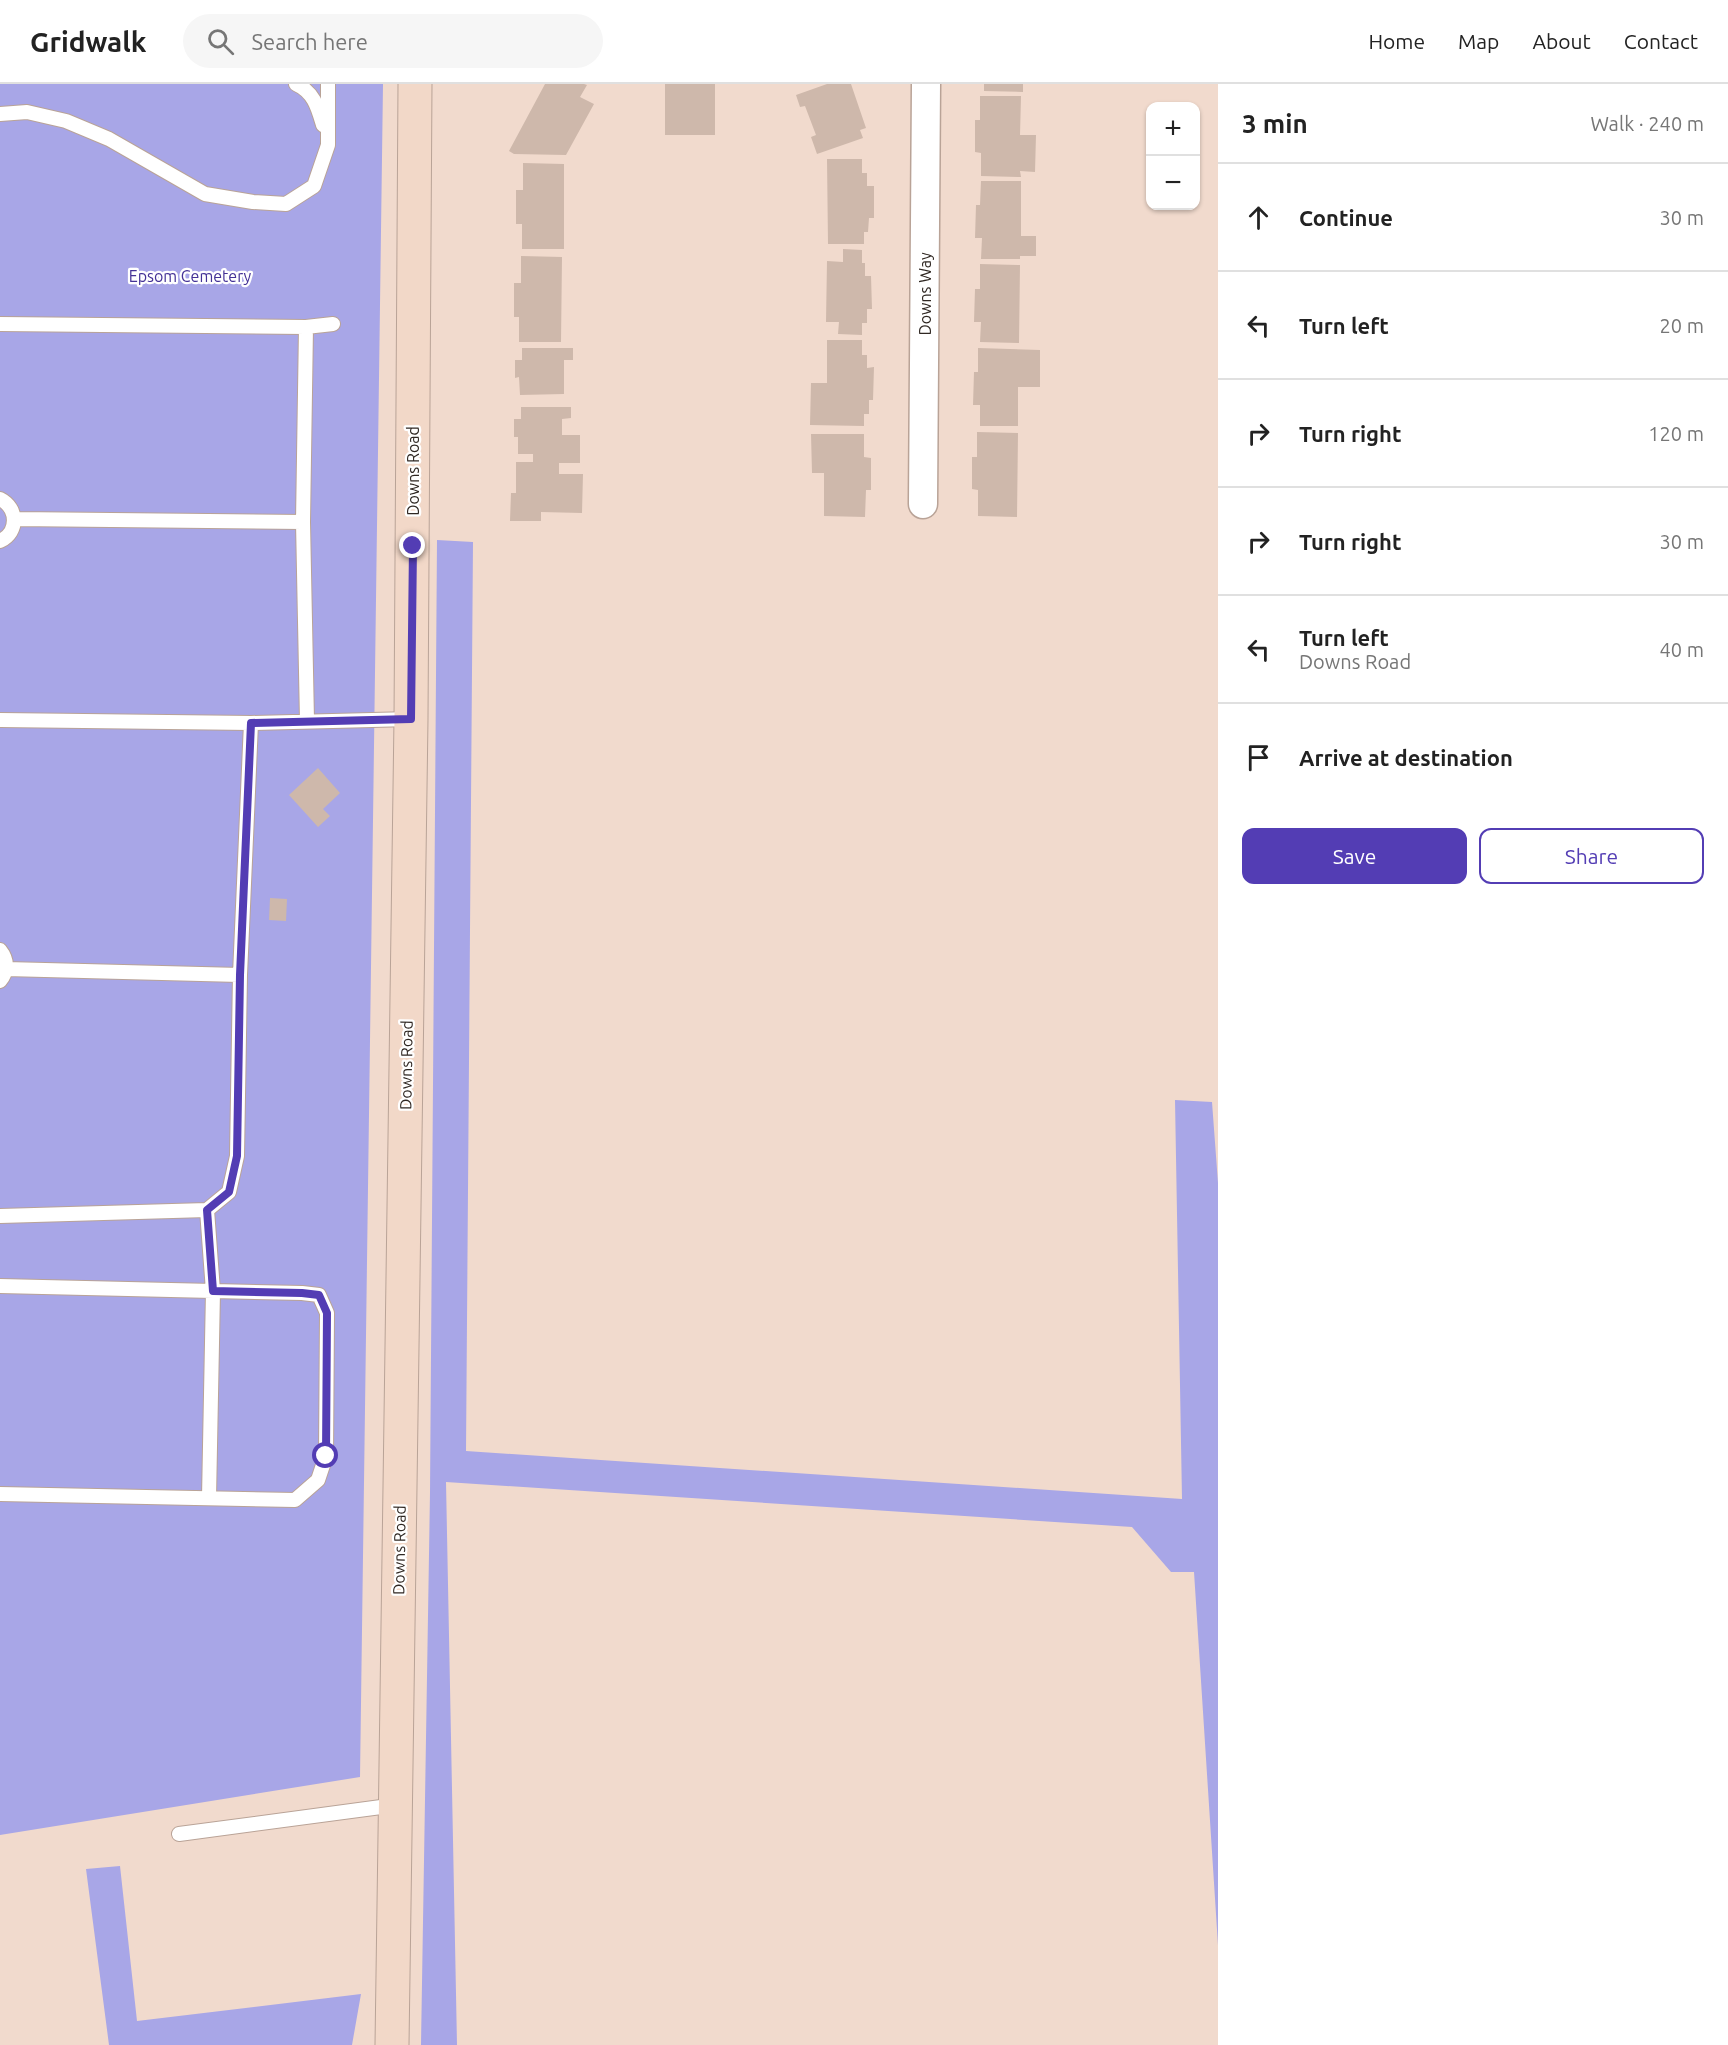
<!DOCTYPE html>
<meta charset="utf-8">
<style>
:root{--surface:#fff;--page:#f6f6f6;--text:#222;--muted:#767676;--line:#e0e0e0;--accent:#533db4}
body{margin:0;font-family:Ubuntu,sans-serif;background:var(--page);color:var(--text)}
.controls{position:absolute;right:18px;top:18px;display:grid;overflow:hidden;border-radius:12px;box-shadow:0 2px 4px #0004}
.controls button{width:54px;height:54px;display:grid;place-items:center;padding:0;border:0;border-bottom:2px solid var(--line);background:var(--surface);color:var(--text);font:30px sans-serif}
.stop{position:absolute;width:18px;height:18px;margin:-14px;border:4px solid #533db4;border-radius:50%;background:#fff}
.stop.end{background:#533db4;border-color:#fff;box-shadow:0 2px 6px #0008}
.list{margin:0;padding:0;list-style:none}
h2{display:flex;justify-content:space-between;align-items:center;height:78px;margin:0;padding:0 24px;font-size:26px}
h2 small{font-size:20px;font-weight:400;color:var(--muted)}
.list li{display:grid;grid-template-columns:39px 1fr auto;gap:18px;align-items:center;box-sizing:border-box;height:108px;padding:0 24px;border-top:2px solid var(--line)}
.list b{display:block;font-size:22px;white-space:nowrap}
.list p{margin:0;font-size:20px;white-space:nowrap;color:var(--muted)}
.list em{font-size:20px;font-style:normal;color:var(--muted)}
.actions{display:flex;gap:12px;padding:18px 24px}
.actions a{flex:1;padding:14px 0;border:2px solid var(--accent);border-radius:12px;text-align:center;font-size:21px;color:var(--accent)}
.actions .main{background:var(--accent);color:#fff}
.icon{flex:none;width:33px;height:33px;fill:none;stroke:currentColor;stroke-width:2;stroke-linecap:round;stroke-linejoin:round}
.map{position:relative;flex:none;width:1218px;height:1961px;overflow:hidden}
header{display:flex;align-items:center;gap:36px;box-sizing:border-box;height:84px;padding:0 30px;background:var(--surface);border-bottom:2px solid var(--line)}
header strong{font-size:28px}
nav{display:flex;gap:33px;margin-inline-start:auto;font-size:21px}
.search{width:420px;height:54px;background:var(--page);display:flex;align-items:center;gap:15px;box-sizing:border-box;padding:0 21px;border-radius:33px;color:var(--muted);font-size:22px}
main{display:flex}
aside{flex:1;background:var(--surface)}
.map>svg:first-child{display:block}
.green{fill:#a8a6e7}
.building{fill:#ceb8ab}
.lines{fill:none;stroke-linecap:round;stroke-linejoin:round}
.service-casing{stroke:#b9a397;stroke-width:16}
.minor-casing{stroke:#b9a397;stroke-width:31}
.secondary-casing{stroke:#b9a397;stroke-width:35}
.service{stroke:#fff;stroke-width:14}
.minor{stroke:#fff;stroke-width:28}
.secondary{stroke:#f2d8c8;stroke-width:33}
.route{stroke:#533db4;stroke-width:8}
.labels{text-anchor:middle;stroke-width:4.5;stroke-linejoin:round;paint-order:stroke}
.park-label{font-size:16px;fill:#443296;stroke:#fff}
.street-label{font-size:16px;fill:#2f2722;stroke:#fff}
</style>
<header>
<strong>Gridwalk</strong>
<div class="search"><svg class="icon" aria-label="search" viewBox="0 0 24 24"><circle cx="10" cy="10" r="6"/><path d="M15 15l6 6"/></svg>Search here</div>
<nav><a>Home</a><a>Map</a><a>About</a><a>Contact</a></nav>
</header>
<main>
<div class="map">
<svg width="1218" height="1961" viewBox="0 0 1218 1961">
<rect width="100%" height="100%" fill="#f1dacd"/>
<path class="green" d="M0,0H383L360,1693L0,1751Z
M437,456L473,458L466,1367L1182,1415L1175,1016L1212,1018L1218,1099V1861L1194,1488H1171L1132,1443L446,1398L457,1961H421L430,1409Z
M120,1782L137,1937L361,1910L352,1961H109L86,1785Z"/>
<path class="building" d="M545,0H584L587,1L580,13L594,20L566,71L514,70L509,67Z
M665,0H715V51H665Z
M827,0H851L866,44L860,46L863,54L817,70L811,53L816,51L805,22L800,23L796,11Z
M984,0H1023V8L984,7Z
M980,12H1021L1020,51H1036L1035,88L1020,87L1021,93L981,92V69L975,68V36H980Z
M827,75H862V89H867V102H874V134H869L868,148H864V160H828Z
M523,79L564,80V165H522V140H516V106H523Z
M981,97H1021V152H1036V172H1020V175H981L982,154H975L976,121H980Z
M843,165L862,166V179H865V192H871L872,225H867V239H862V251L838,250L839,238H826L827,177L843,178Z
M521,172L562,173L561,258H519V233H514V199H521Z
M980,180L1020,181L1019,259L980,258L981,238H974L975,205H980Z
M827,256H862V271H867V284L874,283L873,316H869V330H864V342L810,341L811,299H827Z
M522,264H573V276H564V310L520,311L519,293L515,294V276H522Z
M978,264L1040,266V303H1018V342H980V321H973L974,288H978Z
M521,323H571V334L562,335V351H580V379H559V390H583L582,429L541,428V437H510L511,409H516V378H533V370H518V353H514V335H521Z
M977,348L1018,349L1017,433L978,432V406L972,405V373H977Z
M811,350H864V373L871,374V406H866L865,433L824,432V389H812Z
M318,684L340,709L323,725L330,732L318,743L289,711Z
M270,814L287,815L286,837L269,836Z"/>
<g class="lines">
<defs>
<path id="service" d="M296,0C314,8 318,24 323,41
M0,30L27,28L66,37L109,55L205,110L253,118L286,120L314,102L328,61V0
M0,240L306,243L333,240
M306,243L303,438L307,637
M0,415C18,424 19,448 0,457
M15,435L303,438
M0,636L251,639L411,635
M0,866C8,876 8,887 0,897
M6,885L240,891
M207,1126L213,1207L209,1414
M0,1132L207,1126L229,1108L237,1072L240,891L251,639
M0,1202L302,1209L319,1211L327,1229L326,1372L318,1396L295,1416L0,1410
M179,1750L396,1721"/>
<path id="minor" d="M923,420L926,0"/>
<path id="secondary" d="M392,1961L411,635L415,0"/>
</defs>
<use href="#service" class="service-casing"/>
<use href="#minor" class="minor-casing"/>
<use href="#secondary" class="secondary-casing"/>
<use href="#service" class="service"/>
<use href="#minor" class="minor"/>
<use href="#secondary" class="secondary"/>
</g>
<g class="lines">
<path class="route" d="M326,1372L327,1229L319,1211L302,1209L213,1207L207,1126L229,1108L237,1072L240,891L251,639L411,635L413,462"/>
</g>
<g class="labels">
<g class="park-label">
<text x="190" y="198">Epsom Cemetery</text>
</g>
<g class="street-label">
<text transform="translate(925 210) rotate(-90)" y="6">Downs Way</text>
<text transform="translate(413 387) rotate(-90)" y="6">Downs Road</text>
<text transform="translate(406 981) rotate(-89)" y="6">Downs Road</text>
<text transform="translate(399 1466) rotate(-89)" y="6">Downs Road</text>
</g>
</g>
</svg>
<div class="controls">
<button>+</button>
<button>−</button>
</div>
<div class="stop" style="left:326px;top:1372px"></div>
<div class="stop end" style="left:413px;top:462px"></div>
</div>
<aside>
<h2>3 min<small>Walk · 240 m</small></h2>
<ul class="list">
<li><svg class="icon" aria-label="ahead" viewBox="0 0 24 24"><path d="M12 20V5M6 11l6-6 6 6"/></svg><div><b>Continue</b></div><em>30 m</em></li>
<li><svg class="icon" aria-label="left" viewBox="0 0 24 24"><path d="M17 20v-9H6M10 6l-5 5 5 5"/></svg><div><b>Turn left</b></div><em>20 m</em></li>
<li><svg class="icon" aria-label="right" viewBox="0 0 24 24"><path d="M7 20v-9h11M14 6l5 5-5 5"/></svg><div><b>Turn right</b></div><em>120 m</em></li>
<li><svg class="icon" aria-label="right" viewBox="0 0 24 24"><path d="M7 20v-9h11M14 6l5 5-5 5"/></svg><div><b>Turn right</b></div><em>30 m</em></li>
<li><svg class="icon" aria-label="left" viewBox="0 0 24 24"><path d="M17 20v-9H6M10 6l-5 5 5 5"/></svg><div><b>Turn left</b><p>Downs Road</p></div><em>40 m</em></li>
<li><svg class="icon" aria-label="arrive" viewBox="0 0 24 24"><path d="M6 21V4h12l-3 4 3 4H6"/></svg><div><b>Arrive at destination</b></div></li>
</ul>
<div class="actions"><a class="main">Save</a><a>Share</a></div>
</aside>
</main>
